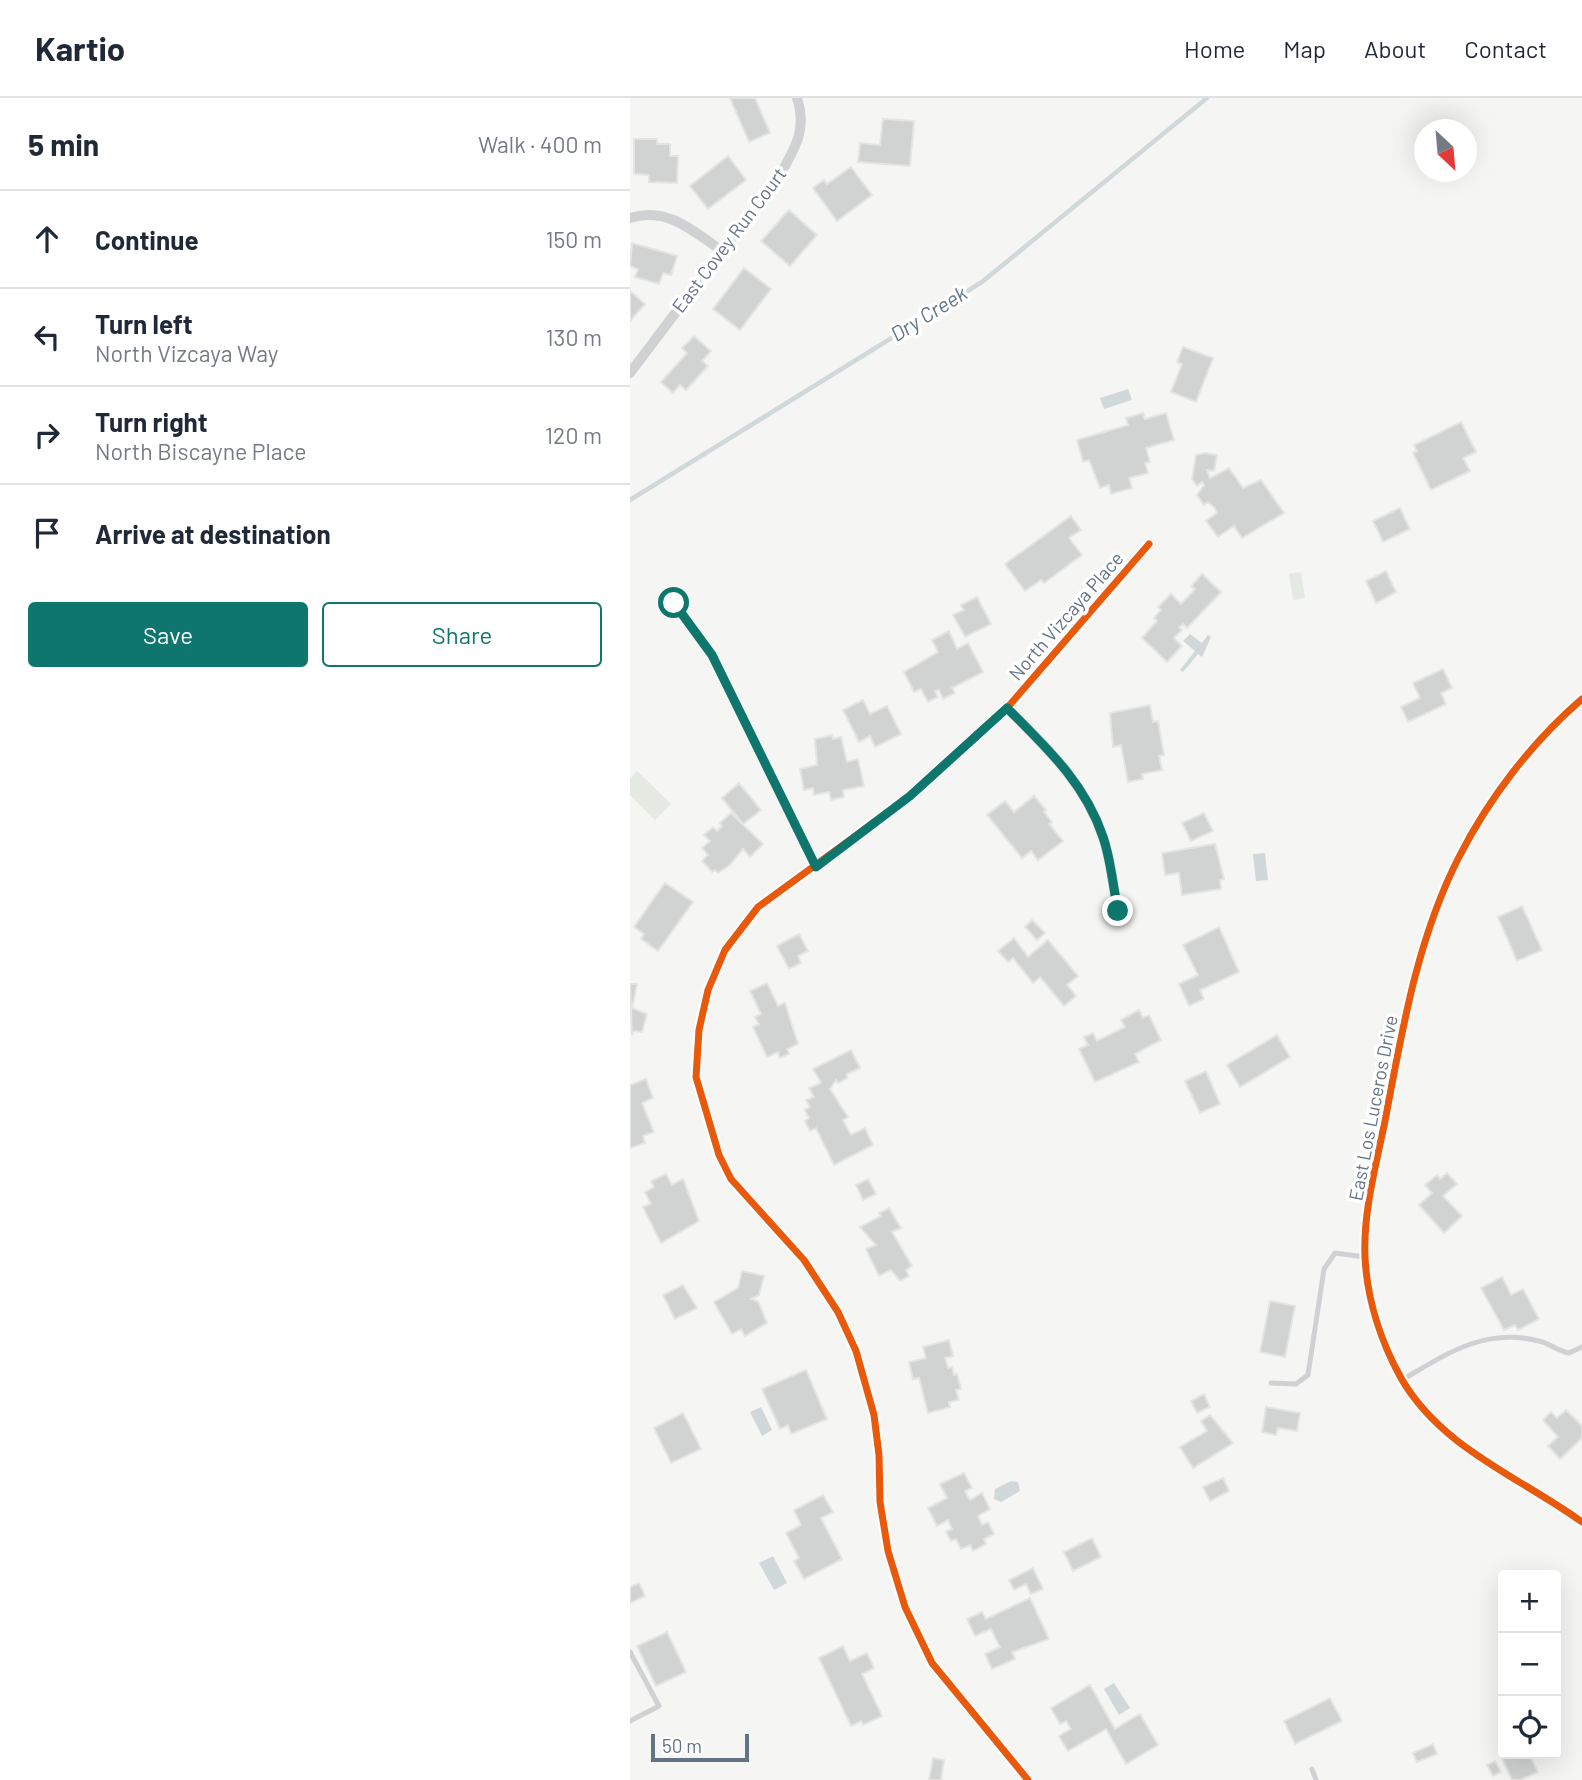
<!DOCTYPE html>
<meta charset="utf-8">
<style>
:root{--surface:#fff;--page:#f6f6f7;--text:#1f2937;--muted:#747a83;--line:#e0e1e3;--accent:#0f766e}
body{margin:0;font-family:Barlow,sans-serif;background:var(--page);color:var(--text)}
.controls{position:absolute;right:21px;bottom:21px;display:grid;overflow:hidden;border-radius:7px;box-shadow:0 7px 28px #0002}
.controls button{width:63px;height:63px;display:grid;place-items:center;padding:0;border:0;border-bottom:2px solid var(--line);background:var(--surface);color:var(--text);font:35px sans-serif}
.compass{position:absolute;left:784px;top:21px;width:63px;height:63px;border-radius:50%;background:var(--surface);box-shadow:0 7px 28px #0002;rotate:154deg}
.scale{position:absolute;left:21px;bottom:18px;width:98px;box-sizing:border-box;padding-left:7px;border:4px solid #637386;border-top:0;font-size:19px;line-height:24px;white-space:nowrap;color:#637386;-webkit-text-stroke:5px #fff;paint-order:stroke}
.stop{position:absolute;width:21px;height:21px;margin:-16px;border:5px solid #0f766e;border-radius:50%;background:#fff}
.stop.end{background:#0f766e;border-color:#fff;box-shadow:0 2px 7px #0008}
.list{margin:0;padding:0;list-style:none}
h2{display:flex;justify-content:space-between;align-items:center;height:91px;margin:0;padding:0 28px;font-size:30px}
h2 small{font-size:23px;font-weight:400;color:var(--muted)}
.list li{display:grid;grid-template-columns:46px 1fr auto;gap:21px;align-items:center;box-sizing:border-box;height:98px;padding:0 28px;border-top:2px solid var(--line)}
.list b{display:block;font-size:26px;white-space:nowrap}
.list p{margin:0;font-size:23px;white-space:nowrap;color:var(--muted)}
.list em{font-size:23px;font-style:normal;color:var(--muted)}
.actions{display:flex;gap:14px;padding:21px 28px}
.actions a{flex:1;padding:16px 0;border:2px solid var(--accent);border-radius:7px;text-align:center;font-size:24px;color:var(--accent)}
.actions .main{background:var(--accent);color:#fff}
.icon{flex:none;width:38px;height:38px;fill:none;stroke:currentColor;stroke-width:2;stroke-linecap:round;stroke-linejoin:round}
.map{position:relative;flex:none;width:952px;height:1682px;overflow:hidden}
header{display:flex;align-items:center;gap:42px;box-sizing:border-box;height:98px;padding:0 35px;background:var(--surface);border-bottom:2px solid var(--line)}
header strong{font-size:33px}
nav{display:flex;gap:38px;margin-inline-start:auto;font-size:24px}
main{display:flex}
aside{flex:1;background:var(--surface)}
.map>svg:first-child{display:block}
.green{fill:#e4e9e1}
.water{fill:#d1d8da}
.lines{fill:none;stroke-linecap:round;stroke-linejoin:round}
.stream{stroke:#d1d8da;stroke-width:4.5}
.building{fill:#d1d3d3;stroke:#e4e4e3;stroke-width:2}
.service{stroke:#d0d1d2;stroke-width:5}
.minor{stroke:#d0d1d2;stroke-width:10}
.cycleway-casing{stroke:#fff;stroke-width:11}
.cycleway{stroke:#e8590c;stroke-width:7}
.route{stroke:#0f766e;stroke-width:9}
.labels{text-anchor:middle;stroke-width:7;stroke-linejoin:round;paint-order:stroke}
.street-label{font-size:19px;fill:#637386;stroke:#fff}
.water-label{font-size:21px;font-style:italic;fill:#5f7583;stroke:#fff}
</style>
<header>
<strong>Kartio</strong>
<nav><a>Home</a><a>Map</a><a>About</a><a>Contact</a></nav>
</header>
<main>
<aside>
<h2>5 min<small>Walk · 400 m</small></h2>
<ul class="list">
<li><svg class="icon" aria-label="ahead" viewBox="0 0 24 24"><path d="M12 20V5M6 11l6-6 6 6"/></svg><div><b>Continue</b></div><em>150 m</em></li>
<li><svg class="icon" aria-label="left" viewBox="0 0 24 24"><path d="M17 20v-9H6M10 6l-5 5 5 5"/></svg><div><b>Turn left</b><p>North Vizcaya Way</p></div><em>130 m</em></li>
<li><svg class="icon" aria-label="right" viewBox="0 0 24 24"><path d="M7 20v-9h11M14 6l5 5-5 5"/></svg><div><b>Turn right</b><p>North Biscayne Place</p></div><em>120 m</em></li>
<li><svg class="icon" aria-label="arrive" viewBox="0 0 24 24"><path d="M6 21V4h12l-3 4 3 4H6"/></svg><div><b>Arrive at destination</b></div></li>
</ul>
<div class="actions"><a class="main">Save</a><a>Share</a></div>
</aside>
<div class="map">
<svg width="952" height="1682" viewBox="0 0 952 1682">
<rect width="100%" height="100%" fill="#f5f5f3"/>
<path class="green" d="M671,474L675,500L663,502L659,476Z
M7,673L41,706L25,722L0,697V681Z"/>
<path class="water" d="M498,291L502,302L474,311L470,300Z
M560,536L572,545L578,537L581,539L572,559L568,556L553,574L550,572L565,553L553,543Z
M635,755L638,782L626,783L623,756Z
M131,1309L142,1332L132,1338L120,1314Z
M381,1383L388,1384L390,1393L371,1404L364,1401L365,1391Z
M143,1458L157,1485L144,1492L129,1465Z
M484,1585L500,1610L489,1617L474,1591Z"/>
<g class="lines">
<path class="stream" d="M0,402L352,184L577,0"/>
</g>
<path class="building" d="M100,0H125L140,35L119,44Z
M253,21L284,23L280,68L228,64L230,45L250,47Z
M4,41H27V46H40V58H48L47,85L19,84V77L4,76Z
M98,58L116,82L78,111L60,88Z
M221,69L242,97L207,123L183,90L194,82L197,86Z
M159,112L187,137L160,168L131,143Z
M2,145L47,158L41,177L33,175L29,186L5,179L8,171L0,168Z
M114,170L141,191L110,232L83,211Z
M0,193L15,206L0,223Z
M64,238L81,253L72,263L78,268L56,292L50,287L43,295L31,284L57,255L52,250Z
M553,249L583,260L566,304L541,294L552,266L547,264Z
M513,315L515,321L536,315L544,342L516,350L520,364L515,365L518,375L499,380L502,390L481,396L479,387L470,390L459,362L453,364L447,342L498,327L496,320Z
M831,324L846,354L833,360L840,373L801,392L783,355L787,353L784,347Z
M575,355L587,357L584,373L577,372L580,380L599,370L613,390L631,382L654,415L612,440L604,428L588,439L576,423L587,415L585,410L578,404L574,407L567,397L574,387L572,384L567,388L562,381L566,357Z
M770,410L780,431L753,444L743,423Z
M441,418L451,432L439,440L452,457L414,485L411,482L395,493L375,466Z
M756,473L766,494L746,505L736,483Z
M572,476L591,494L557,530L553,526L549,529L552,532L544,540L552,548L537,564L512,540L527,523L524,520L531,512L528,509L541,496L551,506L565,491L561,488Z
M347,499L361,526L335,539L323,517L334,512L331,507Z
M319,533L327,551L338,545L353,574L322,590L325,595L313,601L309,592L305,593L308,599L298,604L291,591L284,594L274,574L308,554L302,542Z
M813,571L822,590L811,595L816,606L778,624L771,609L790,600L783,585Z
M233,602L240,616L257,608L271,636L245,649L240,638L229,644L213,612Z
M520,607L523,624L528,623L534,657L529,658L532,672L512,676L513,681L498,684L491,647L483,649L480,615Z
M202,637L203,641L211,639L217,664L228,661L234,688L213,692L214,699L201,702L199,694L184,697L183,690L174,692L170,671L187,667L185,641Z
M109,685L131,712L113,726L92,700Z
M404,698L416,712L414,714L422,724L419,726L433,743L408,762L401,753L392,760L357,717L375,703L384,714Z
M101,715L133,746L120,759L113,751L100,767L88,775L85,772L82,774L72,763L78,757L72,750L80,743L74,737L83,729L87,733L92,728L90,725Z
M574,715L583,733L561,743L552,725Z
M585,746L594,781L590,782L591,791L552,797L549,775L535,777L532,755Z
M35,785L63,804L28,853L11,841L14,836L4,829Z
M892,808L912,852L887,863L868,819Z
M402,822L415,835L407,842L395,829Z
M589,829L609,874L570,892L574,901L559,908L549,886L568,877L553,847Z
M169,836L178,853L168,858L171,865L159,871L147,848Z
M384,840L398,859L418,842L448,878L437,887L446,898L434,908L410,879L403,885L383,860L378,864L368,853Z
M137,885L148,908L155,905L168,946L157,951L159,956L150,960L148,954L137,959L123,929L129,926L125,919L131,916L120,893Z
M0,886H7L2,910L17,916L12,934L4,933L2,937Z
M509,912L513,920L519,917L531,942L505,956L509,964L465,984L449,951L458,947L454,939L463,935L467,943L495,929L491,922Z
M647,937L660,959L610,989L597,967Z
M221,952L230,970L217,976V980L208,985L206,982L200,991L218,1019L213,1022L221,1037L235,1030L243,1047L204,1067L186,1030L180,1033L175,1023L179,1020L175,1012L180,1009L176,1002L184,999L179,990L191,985L183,971Z
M576,973L590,1006L570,1015L555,983Z
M16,981L23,1000L12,1005L24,1034L13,1038L15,1045L0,1050V987Z
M817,1075L827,1086L813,1098L832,1118L814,1135L789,1107L802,1095L795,1087L807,1077L810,1081Z
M36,1076L42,1087L53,1081L69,1123L31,1145L13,1109L21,1106L15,1094L24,1089L21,1083Z
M238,1081L246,1096L233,1102L226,1087Z
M259,1110L271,1130L262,1134L282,1168L276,1172L279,1178L270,1183L261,1172L249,1178L236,1151L246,1147L230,1129L251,1118L249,1115Z
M112,1173L134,1178L129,1197L121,1201L128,1203L137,1225L115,1238L111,1231L102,1236L84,1204L108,1190Z
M872,1179L881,1197L893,1191L909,1221L888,1232L885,1227L874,1232L851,1190Z
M53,1187L67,1210L45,1221L33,1197Z
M640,1203L665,1208L655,1259L630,1254Z
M319,1242L323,1258L315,1260L318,1270L322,1269L324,1277L327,1276L331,1291L326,1292L329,1302L319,1304L320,1309L298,1315L289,1280L283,1281L279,1264L296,1260L293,1249Z
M176,1272L197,1321L161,1336L158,1327L150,1331L132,1291Z
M574,1296L580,1309L567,1315L561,1303Z
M636,1309L670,1315L667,1333L648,1330L646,1337L632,1334Z
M936,1312L952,1328V1340L930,1361L918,1348L928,1339L913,1322L921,1314L927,1320Z
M53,1315L71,1351L41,1365L24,1330Z
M580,1317L603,1345L563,1370L550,1349L577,1333L571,1323Z
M334,1375L342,1390L335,1393L340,1402L352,1395L360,1411L348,1418L352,1427L358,1424L364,1436L354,1441L356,1446L343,1453L340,1447L331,1451L326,1441L321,1443L316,1434L322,1431L318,1422L307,1428L298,1410L317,1400L310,1386Z
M593,1380L599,1393L580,1403L573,1389Z
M193,1397L203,1414L191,1420L212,1461L174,1481L164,1463L169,1460L156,1435L171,1427L164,1412Z
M462,1440L471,1459L443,1473L434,1454Z
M403,1470L413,1491L401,1496L396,1486L384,1492L379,1482Z
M9,1485L15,1498L0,1505V1489Z
M400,1500L419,1541L382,1554L385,1561L362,1571L355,1556L370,1549L361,1531L345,1538L337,1521L352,1514L356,1521Z
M37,1534L56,1574L26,1588L7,1548Z
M213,1548L220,1563L237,1555L244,1570L232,1576L252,1618L233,1627L231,1623L221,1628L189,1560Z
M460,1587L485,1631L510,1616L528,1647L496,1666L476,1631L438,1653L429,1638L441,1631L436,1623L430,1626L421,1610Z
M700,1600L712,1623L665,1646L654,1623Z
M803,1646L807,1656L787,1664L783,1655Z
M882,1656H899L908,1674L890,1682H882L872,1661Z
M303,1660L314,1662L311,1682H299Z
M865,1663L871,1674L863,1678L857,1667Z"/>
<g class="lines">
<path class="service" d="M44,505L82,557L185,767
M772,1282C816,1256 855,1229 909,1243C919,1245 928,1253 939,1255L952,1249
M641,1285L666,1286L678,1277L694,1171L705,1155L735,1159
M0,1554L29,1608L0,1623
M682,1671L686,1682"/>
<path class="minor" d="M0,120C37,108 63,133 92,153
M0,275L151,75C166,49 177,30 167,0
M952,601C902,644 859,700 829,759C787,841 772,933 755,1023C746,1067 733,1114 735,1159C737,1201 751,1244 771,1280C811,1350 890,1379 952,1424
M377,610C416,649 455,685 473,739C481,762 483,789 488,813
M398,1682L302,1565L275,1509L258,1453L250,1404L249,1357L244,1317L226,1253L208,1214L174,1162L101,1081L89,1057L66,979L69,932L78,892L95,852L128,809L280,698L377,610L519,446"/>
<defs>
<path id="cycleway" d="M952,601C902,644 859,700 829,759C787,841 772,933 755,1023C746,1067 733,1114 735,1159C737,1201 751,1244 771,1280C811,1350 890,1379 952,1424
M398,1682L302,1565L275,1509L258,1453L250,1404L249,1357L244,1317L226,1253L208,1214L174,1162L101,1081L89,1057L66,979L69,932L78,892L95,852L128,809L280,698L377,610L519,446"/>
</defs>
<use href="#cycleway" class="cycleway-casing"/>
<use href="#cycleway" class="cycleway"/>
</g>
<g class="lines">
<path class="route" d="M44,505L82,557L186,769L280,698L377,610C416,649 455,685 473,739C481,762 483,789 488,813"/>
</g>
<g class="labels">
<g class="street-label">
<text transform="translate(99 142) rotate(-53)" y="7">East Covey Run Court</text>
<text transform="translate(436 518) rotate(-49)" y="7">North Vizcaya Place</text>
<text transform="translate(743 1010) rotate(-79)" y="7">East Los Luceros Drive</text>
</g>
<g class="water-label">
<text transform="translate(299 216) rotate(-32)" y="7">Dry Creek</text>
</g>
</g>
</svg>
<div class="controls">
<button>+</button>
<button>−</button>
<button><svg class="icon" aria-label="locate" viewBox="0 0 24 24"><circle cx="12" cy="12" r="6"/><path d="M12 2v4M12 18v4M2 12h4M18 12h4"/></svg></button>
</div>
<svg class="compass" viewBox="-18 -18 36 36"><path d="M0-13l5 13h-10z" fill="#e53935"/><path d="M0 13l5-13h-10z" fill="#747a83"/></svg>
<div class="scale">50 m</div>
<div class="stop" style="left:44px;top:505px"></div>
<div class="stop end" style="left:488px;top:813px"></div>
</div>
</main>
